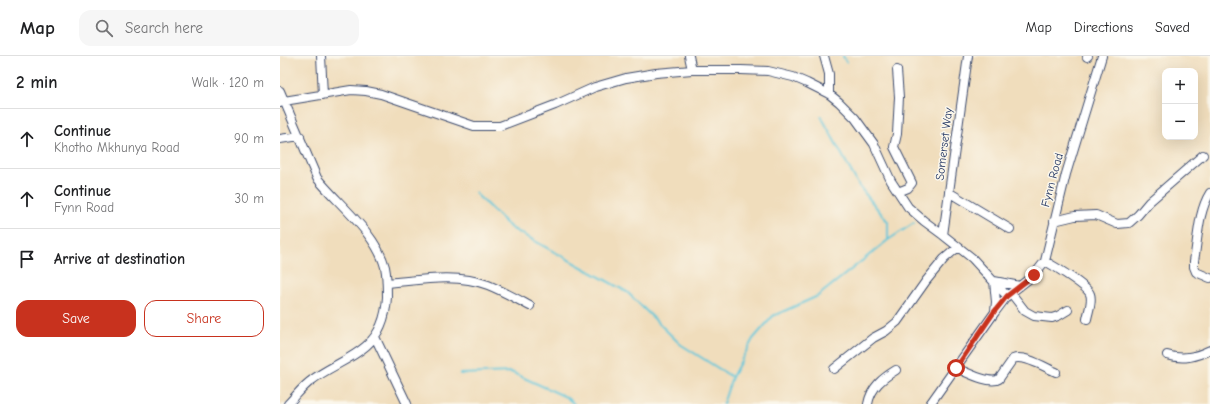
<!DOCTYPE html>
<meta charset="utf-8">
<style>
:root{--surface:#fff;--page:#f6f6f6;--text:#202124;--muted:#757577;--line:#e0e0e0;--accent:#c8321e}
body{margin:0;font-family:"Comic Neue",sans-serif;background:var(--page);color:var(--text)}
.controls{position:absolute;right:12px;top:12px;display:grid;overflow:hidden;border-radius:8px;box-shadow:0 4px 16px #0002}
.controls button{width:36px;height:36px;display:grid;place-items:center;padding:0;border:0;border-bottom:1px solid var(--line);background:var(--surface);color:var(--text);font:20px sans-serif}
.stop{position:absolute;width:12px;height:12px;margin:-9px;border:3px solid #c8321e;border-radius:50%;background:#fff}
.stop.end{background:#c8321e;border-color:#fff;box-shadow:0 1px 4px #0008}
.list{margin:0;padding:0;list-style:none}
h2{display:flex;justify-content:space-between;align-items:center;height:52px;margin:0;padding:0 16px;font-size:17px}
h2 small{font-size:13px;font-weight:400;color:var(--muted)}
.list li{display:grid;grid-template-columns:26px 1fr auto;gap:12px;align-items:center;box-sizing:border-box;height:60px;padding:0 16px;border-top:1px solid var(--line)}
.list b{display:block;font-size:15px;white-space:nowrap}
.list p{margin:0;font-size:13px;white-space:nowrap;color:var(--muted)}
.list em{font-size:13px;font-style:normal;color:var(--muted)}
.actions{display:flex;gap:8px;padding:12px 16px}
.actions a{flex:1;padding:9px 0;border:1px solid var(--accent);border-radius:12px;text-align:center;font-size:14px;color:var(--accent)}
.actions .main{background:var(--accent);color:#fff}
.icon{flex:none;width:22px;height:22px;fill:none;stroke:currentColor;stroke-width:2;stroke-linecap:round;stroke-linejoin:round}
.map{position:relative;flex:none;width:930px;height:348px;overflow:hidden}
header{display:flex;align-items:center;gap:24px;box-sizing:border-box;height:56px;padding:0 20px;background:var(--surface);border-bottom:1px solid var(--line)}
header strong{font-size:19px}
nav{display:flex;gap:22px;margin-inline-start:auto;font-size:14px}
.search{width:280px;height:36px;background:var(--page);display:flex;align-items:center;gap:10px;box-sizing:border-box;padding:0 14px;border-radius:12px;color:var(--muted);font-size:15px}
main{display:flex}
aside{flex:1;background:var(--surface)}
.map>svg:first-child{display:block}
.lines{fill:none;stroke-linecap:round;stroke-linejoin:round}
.stream{stroke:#5ec6da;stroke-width:2}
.minor-casing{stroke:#3b496c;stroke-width:10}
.minor{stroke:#fff;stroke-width:8}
.route{stroke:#c8321e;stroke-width:5}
.labels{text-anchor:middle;stroke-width:3;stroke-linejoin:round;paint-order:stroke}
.street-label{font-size:12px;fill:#1b2f5e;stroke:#fbf7ec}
</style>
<header>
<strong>Map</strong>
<div class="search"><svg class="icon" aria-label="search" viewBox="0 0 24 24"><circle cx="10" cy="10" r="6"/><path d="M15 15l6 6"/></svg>Search here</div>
<nav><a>Map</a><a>Directions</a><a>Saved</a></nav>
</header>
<main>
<aside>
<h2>2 min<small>Walk · 120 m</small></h2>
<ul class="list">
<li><svg class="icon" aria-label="ahead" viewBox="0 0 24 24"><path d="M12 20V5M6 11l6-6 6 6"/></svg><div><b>Continue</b><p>Khotho Mkhunya Road</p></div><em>90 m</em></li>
<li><svg class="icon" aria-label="ahead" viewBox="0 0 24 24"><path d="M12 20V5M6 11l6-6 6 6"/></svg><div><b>Continue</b><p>Fynn Road</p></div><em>30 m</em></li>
<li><svg class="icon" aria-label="arrive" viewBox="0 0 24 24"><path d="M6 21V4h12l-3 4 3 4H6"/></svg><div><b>Arrive at destination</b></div></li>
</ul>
<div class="actions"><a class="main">Save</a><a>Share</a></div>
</aside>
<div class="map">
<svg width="930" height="348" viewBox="0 0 930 348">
<rect width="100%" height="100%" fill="#fbf7ec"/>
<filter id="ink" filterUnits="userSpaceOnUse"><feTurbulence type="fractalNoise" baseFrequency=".025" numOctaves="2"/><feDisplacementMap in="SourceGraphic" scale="8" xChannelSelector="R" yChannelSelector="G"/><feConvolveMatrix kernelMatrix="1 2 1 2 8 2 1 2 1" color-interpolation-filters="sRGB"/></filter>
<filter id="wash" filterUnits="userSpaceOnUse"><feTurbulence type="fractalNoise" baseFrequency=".012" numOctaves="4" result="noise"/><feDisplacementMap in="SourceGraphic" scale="16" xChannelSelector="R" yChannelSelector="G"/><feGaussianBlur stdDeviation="0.9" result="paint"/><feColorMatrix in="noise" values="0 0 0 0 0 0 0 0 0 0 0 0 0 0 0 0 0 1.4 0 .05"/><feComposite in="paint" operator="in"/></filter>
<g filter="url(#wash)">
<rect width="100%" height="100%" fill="#f0ddbc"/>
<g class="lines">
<path class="stream" d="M563,0L566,6
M541,60L579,130L608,166V184
M195,137L231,172L347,236L400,288L452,321
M180,318L231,316L286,341L294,348
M443,348L452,321L473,283L493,260L538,240L608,184L634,167"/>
</g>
</g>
<g filter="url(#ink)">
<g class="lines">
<defs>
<path id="minor" d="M41,0L43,39
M409,0L412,14
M544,0L549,18V38
M807,1L808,0
M617,14L619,41L617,78L614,91L632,127L628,132L618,136
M0,35L37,122C59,149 96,177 105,211C107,220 107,231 107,241C106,260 100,278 86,290C70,304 49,311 32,324C23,330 16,340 8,348
M0,47L4,45L71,34L86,35L101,38L194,70H220L275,49L315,31L346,22L376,17L412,14H461L488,15L513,21L527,27L549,38L559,46L575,62L594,88L611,125L628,151L644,165L663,179L692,202L727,240
M0,83L20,80
M670,137L730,173
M930,137C918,156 918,183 914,205V211L916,216L930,222
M774,165L795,160L816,159L837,168L849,167L858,159L869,146L923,99
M663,179L688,0
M765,205C774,210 807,230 810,238C813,245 808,256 807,263
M107,227C141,224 176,217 208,229C223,235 237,243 250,250
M731,237L745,255L754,260L772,262L778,260L788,254
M715,255L716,246L714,225L740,230
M95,281L127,348
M887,299C903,304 915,301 930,294
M676,312C686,316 710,329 719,323L733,303C744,298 766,312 776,316
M554,313L593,282L606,275L617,266L646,225L664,203L678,191
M588,348C591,331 603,322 616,314
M650,348L715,256L727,240L754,219L765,205L786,118L822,0"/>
</defs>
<use href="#minor" class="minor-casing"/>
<use href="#minor" class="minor"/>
</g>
</g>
<g class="lines" filter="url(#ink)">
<path class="route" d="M676,312L714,256L727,240L754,219"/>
</g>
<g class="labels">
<g class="street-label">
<text transform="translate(664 88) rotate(-83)" y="4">Somerset Way</text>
<text transform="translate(772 124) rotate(-75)" y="4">Fynn Road</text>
</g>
</g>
</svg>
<div class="controls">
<button>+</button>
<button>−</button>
</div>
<div class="stop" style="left:676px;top:312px"></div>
<div class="stop end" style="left:754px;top:219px"></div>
</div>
</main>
